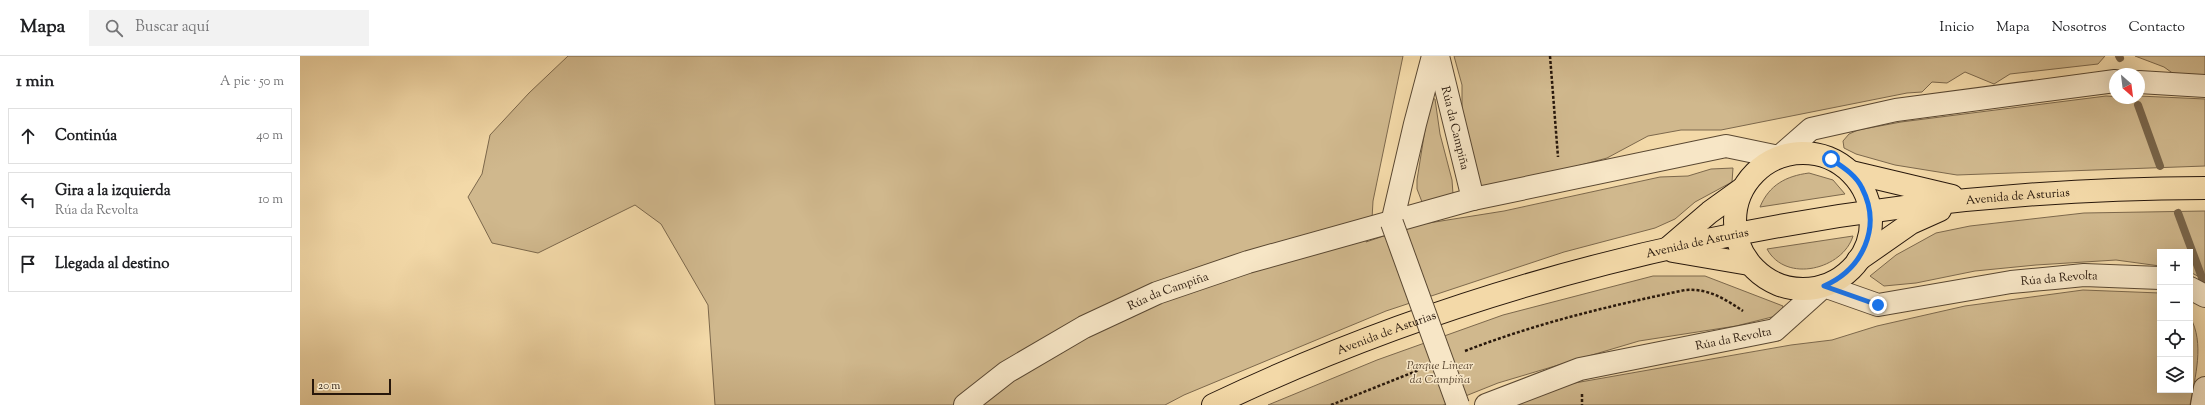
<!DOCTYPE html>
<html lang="es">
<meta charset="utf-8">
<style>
:root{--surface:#fff;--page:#f2f2f2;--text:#202124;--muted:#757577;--line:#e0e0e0}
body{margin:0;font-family:"Sorts Mill Goudy",serif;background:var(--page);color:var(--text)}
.controls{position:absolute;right:12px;bottom:12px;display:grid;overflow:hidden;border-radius:0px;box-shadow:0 4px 16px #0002}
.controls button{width:36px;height:36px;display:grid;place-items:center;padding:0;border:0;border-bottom:1px solid var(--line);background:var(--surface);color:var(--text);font:20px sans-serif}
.compass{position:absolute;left:1809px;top:12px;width:36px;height:36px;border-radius:50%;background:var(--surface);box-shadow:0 4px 16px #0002;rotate:152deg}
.scale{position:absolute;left:12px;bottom:10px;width:79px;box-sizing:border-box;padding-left:4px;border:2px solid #27170b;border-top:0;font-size:11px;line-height:14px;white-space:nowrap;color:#27170b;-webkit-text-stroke:3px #f7e6c6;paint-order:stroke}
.stop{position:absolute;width:12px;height:12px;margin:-9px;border:3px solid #1a73e8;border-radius:50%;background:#fff}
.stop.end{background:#1a73e8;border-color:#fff;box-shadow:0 1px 4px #0008}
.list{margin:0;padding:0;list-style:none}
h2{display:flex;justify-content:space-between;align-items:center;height:52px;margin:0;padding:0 16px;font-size:17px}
h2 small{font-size:13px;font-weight:400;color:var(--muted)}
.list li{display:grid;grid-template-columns:26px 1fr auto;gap:12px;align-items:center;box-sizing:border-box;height:56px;margin:0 8px 8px;padding:0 8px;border:1px solid var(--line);border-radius:0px}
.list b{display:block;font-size:15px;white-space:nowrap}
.list p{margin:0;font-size:13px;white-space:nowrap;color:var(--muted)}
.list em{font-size:13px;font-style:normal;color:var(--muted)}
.icon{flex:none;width:22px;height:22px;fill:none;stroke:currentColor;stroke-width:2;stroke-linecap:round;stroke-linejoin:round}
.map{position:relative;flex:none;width:1905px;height:349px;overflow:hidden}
header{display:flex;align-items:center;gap:24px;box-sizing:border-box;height:56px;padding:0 20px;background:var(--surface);border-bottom:1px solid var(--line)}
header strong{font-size:19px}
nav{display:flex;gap:22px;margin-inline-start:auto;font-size:14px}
.search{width:280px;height:36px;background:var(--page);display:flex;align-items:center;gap:10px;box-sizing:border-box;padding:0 14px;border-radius:0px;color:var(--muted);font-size:15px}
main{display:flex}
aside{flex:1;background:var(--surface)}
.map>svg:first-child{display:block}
.green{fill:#d0b88d;stroke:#7c684c}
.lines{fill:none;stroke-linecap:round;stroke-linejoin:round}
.stream{stroke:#786449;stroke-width:8}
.street-casing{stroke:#5a4832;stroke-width:24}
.primary-casing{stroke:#27170b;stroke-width:24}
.path{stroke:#27170b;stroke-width:2.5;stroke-dasharray:3 2;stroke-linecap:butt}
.street{stroke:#f7e6c6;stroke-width:22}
.primary{stroke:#f3d9a8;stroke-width:22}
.street-bridge-casing{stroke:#5a4832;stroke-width:24;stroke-linecap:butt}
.street-bridge{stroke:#f7e6c6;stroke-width:22}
.route{stroke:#1a73e8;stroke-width:5}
.labels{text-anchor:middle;stroke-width:3;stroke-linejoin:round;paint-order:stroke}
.street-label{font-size:12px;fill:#27170b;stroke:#f7e6c6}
.park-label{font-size:12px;font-style:italic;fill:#5a4732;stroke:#f7e6c6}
</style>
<header>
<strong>Mapa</strong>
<div class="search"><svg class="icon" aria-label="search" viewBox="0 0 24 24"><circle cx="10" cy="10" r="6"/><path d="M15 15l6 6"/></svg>Buscar aquí</div>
<nav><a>Inicio</a><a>Mapa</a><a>Nosotros</a><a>Contacto</a></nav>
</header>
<main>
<aside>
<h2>1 min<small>A pie · 50 m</small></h2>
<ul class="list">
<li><svg class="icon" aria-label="ahead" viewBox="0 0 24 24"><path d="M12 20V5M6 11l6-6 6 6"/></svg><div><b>Continúa</b></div><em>40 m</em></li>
<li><svg class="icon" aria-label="left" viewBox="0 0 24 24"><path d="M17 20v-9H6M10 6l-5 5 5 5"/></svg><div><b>Gira a la izquierda</b><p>Rúa da Revolta</p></div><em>10 m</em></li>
<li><svg class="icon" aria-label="arrive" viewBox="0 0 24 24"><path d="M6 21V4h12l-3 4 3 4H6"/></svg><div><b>Llegada al destino</b></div></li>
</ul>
</aside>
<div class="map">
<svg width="1905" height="349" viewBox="0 0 1905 349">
<rect width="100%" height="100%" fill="#f3d9a8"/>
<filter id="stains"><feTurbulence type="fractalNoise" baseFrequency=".005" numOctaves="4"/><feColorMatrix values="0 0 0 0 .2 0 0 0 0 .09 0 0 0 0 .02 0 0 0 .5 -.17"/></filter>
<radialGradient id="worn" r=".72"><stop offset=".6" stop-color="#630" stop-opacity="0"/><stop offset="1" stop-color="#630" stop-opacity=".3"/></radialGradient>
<path class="green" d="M268,0H1103L1073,145L1072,163L1066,186L1116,169L1204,155L1360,121L1388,120L1411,113L1433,112L1432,126L1395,146L1375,163L1355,172L1264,196L1086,255L884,339L865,349H415L408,249L361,168L335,149L238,197L192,187L168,141L182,118L190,79L229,37Z
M1154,0H1805L1798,8L1710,18L1694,28L1665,16L1647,27L1632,26L1622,36L1607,37L1421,74H1381L1348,80L1307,102L1192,133L1178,129L1162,65V29Z
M1835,0H1905V22L1878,21L1864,11Z
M1806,40L1839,42V40L1905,43V110L1657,119L1595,109L1556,98L1544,92L1543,85L1549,78L1558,74L1601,66Z
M1130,42L1135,43L1140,78L1152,124L1153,138L1122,146L1117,133V124Z
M1509,117L1533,124L1545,138L1460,151C1469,129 1486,120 1509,117Z
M1905,155V224L1890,216V196H1860V210L1816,204L1736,209L1675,215L1616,227L1584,230L1570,220L1596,199L1636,177L1670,170L1784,157Z
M1553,180C1543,213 1486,228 1467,193Z
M1353,220H1405L1483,250L1480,259L1436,270L1339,285L1198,327L1143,349H968L1077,304L1203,259Z
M1783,234L1860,237V334H1890V261C1905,287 1895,321 1890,349H1216L1269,328L1491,289L1532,284L1577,270L1665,250Z"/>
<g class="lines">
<path class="stream" d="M1819,0L1820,2
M1838,49L1860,110
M1878,157L1904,227"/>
<defs>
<g id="street">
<path id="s1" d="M1138,0L1173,143"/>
<path d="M1839,26L1905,30"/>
<path d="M1092,167L1115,68L1133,0"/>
<path d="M1890,232L1905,240"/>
<path id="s2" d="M665,349L707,316L784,271L857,237L948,206L1173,143L1426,90L1479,101L1511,73L1596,54L1815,25"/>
<path id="s3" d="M1186,349L1280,313L1475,274L1524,230L1578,249L1711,226L1754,222L1784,219L1860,222"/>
<path d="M1902,349L1905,332"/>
</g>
<g id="primary">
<circle cx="1503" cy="165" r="68"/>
<path d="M1551,116L1652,140"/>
<path d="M1368,192L1410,156L1442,133"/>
<path d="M1373,195L1449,208"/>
<path d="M1558,204L1611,167L1640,154"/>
<path id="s4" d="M913,349C1219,203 1567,133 1905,132"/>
</g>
</defs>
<use href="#street" class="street-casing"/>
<use href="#primary" class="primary-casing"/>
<path class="path" d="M1250,0L1258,101
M1165,295C1237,267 1309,250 1385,234C1408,232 1425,243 1443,255
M1282,338V349
M1031,349L1119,314"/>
<use href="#street" class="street"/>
<use href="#primary" class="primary"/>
<defs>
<path id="street-bridge" d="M1092,167L1158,349"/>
</defs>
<use href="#street-bridge" class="street-bridge-casing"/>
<use href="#street-bridge" class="street-bridge"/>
</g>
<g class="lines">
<path class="route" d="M1531,103C1543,111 1556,119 1562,132C1582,171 1563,213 1524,230L1578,249"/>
</g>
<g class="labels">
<g class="street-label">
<text dy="4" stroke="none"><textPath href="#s1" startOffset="74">Rúa da Campiña</textPath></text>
<text dy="4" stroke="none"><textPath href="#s4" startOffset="836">Avenida de Asturias</textPath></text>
<text dy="4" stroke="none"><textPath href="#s4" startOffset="512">Avenida de Asturias</textPath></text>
<text dy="4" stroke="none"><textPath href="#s3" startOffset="606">Rúa da Revolta</textPath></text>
<text dy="4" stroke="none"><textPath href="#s2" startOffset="234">Rúa da Campiña</textPath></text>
<text dy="4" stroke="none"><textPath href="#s4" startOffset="188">Avenida de Asturias</textPath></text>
<text dy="4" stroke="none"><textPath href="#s3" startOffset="257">Rúa da Revolta</textPath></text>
</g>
<g class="park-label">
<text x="1140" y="313">Parque Linear<tspan x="1140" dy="14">da Campiña</tspan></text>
</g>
</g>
<rect width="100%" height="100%" filter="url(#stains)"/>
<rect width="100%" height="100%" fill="url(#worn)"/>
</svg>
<div class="controls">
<button>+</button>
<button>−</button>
<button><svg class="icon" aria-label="locate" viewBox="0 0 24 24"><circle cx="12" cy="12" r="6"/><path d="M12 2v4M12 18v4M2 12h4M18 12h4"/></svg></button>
<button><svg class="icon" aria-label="layers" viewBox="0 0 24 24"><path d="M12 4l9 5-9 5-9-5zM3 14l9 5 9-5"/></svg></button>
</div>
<svg class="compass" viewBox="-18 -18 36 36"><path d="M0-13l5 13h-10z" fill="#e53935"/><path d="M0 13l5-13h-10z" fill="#757577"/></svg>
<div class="scale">20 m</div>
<div class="stop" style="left:1531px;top:103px"></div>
<div class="stop end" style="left:1578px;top:249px"></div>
</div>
</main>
